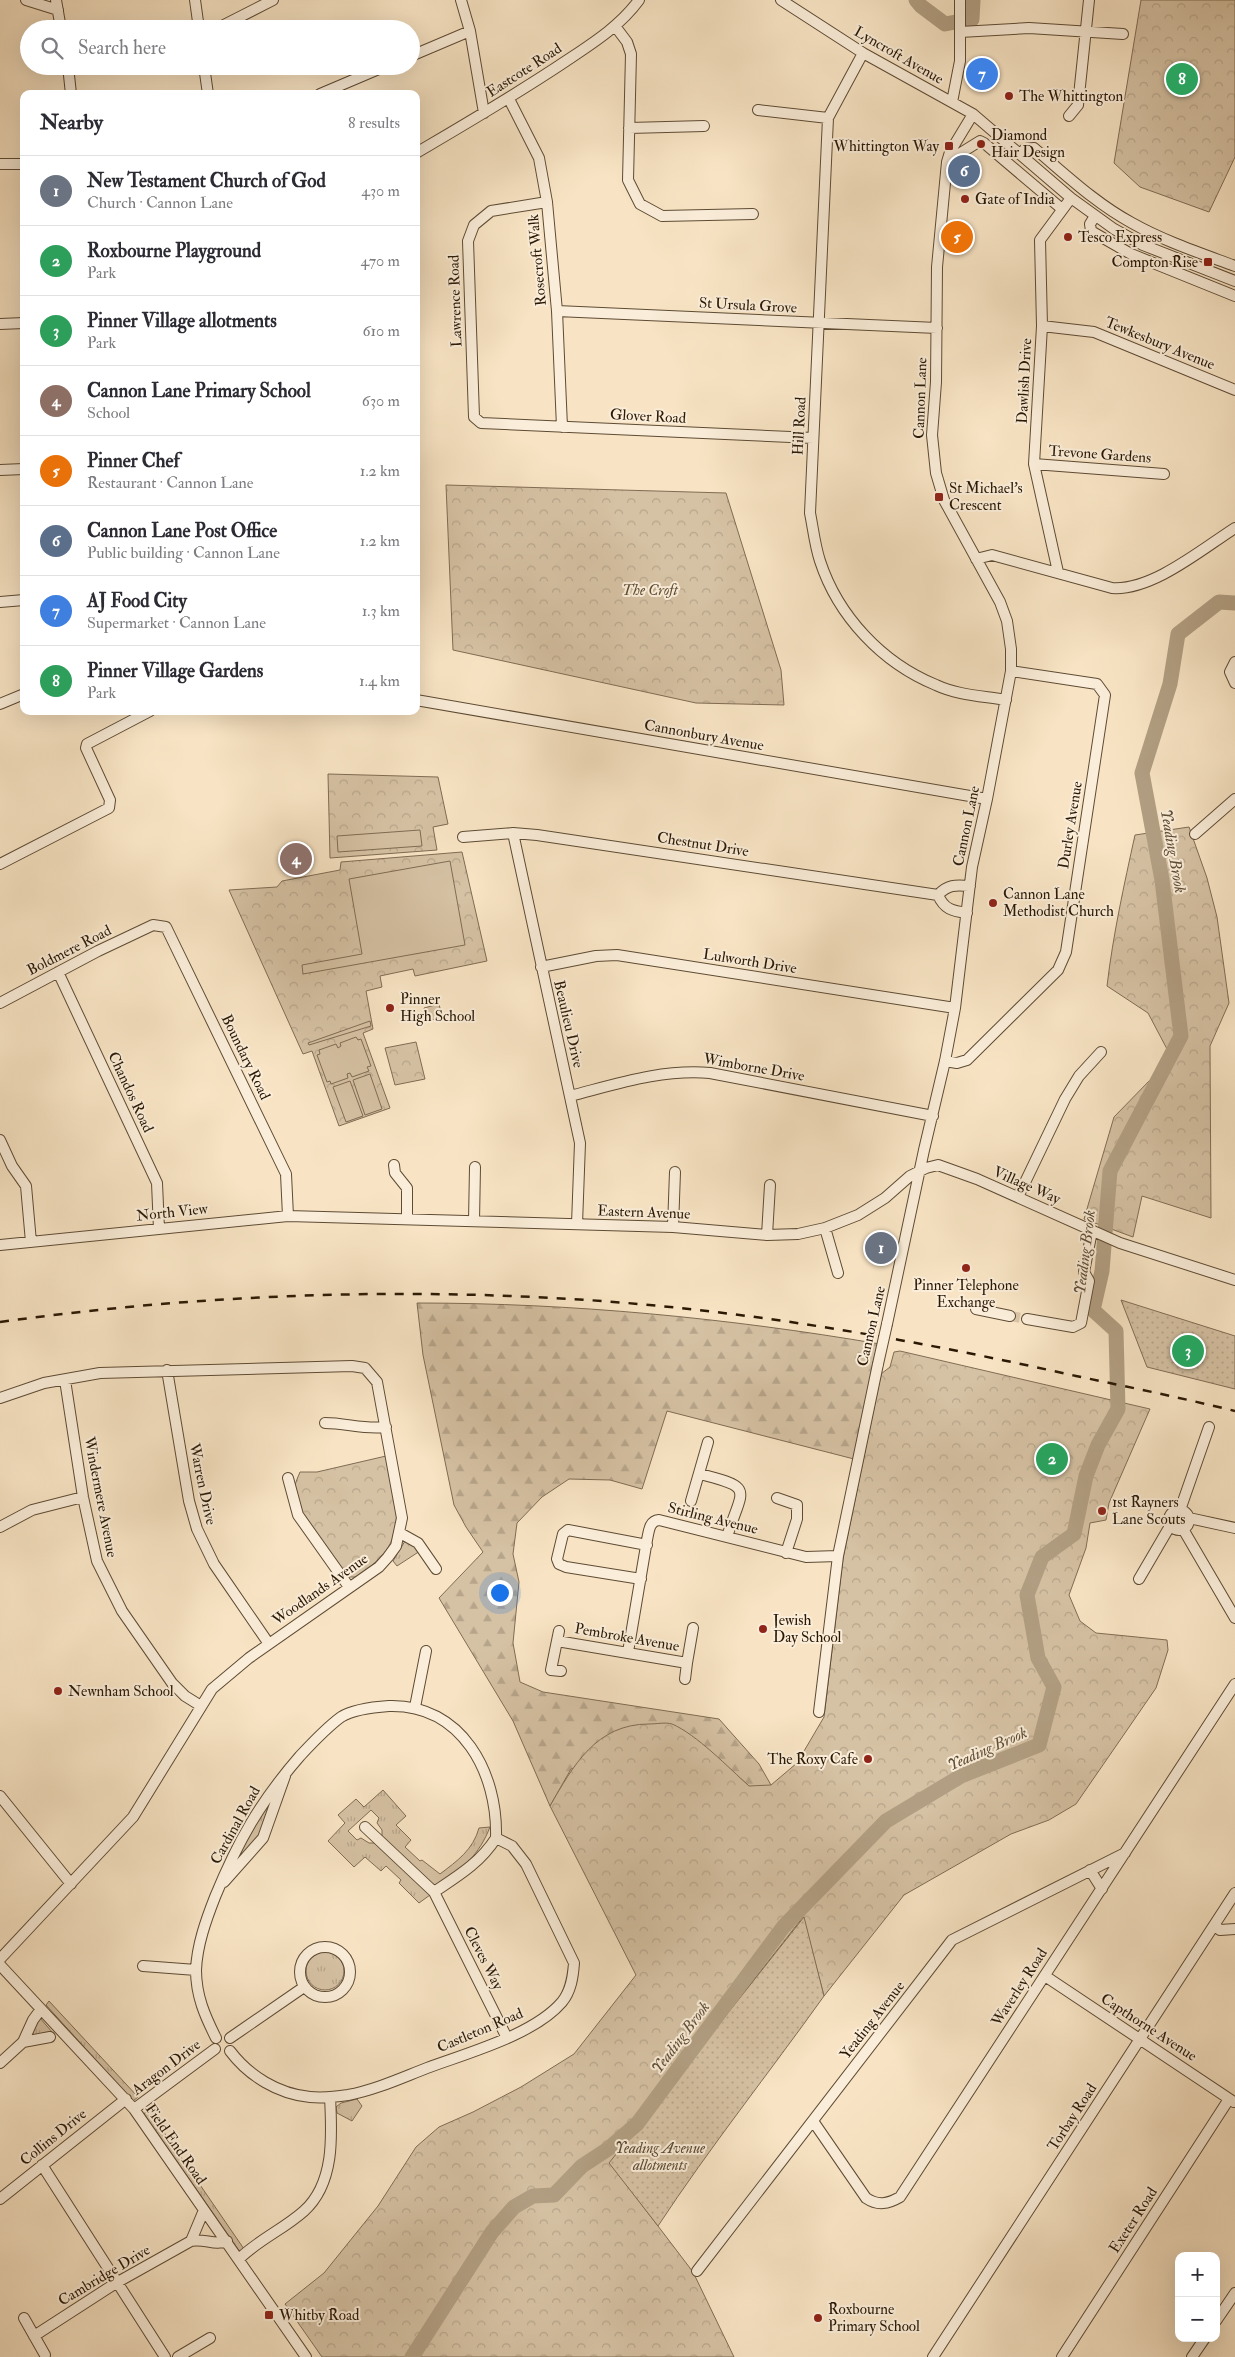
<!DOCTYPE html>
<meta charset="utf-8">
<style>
:root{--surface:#fff;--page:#f7f7f7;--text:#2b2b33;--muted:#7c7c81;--line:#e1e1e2;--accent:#8f2418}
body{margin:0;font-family:"IM FELL Double Pica",serif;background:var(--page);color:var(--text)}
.controls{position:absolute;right:15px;bottom:15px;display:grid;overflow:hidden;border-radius:10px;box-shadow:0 5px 20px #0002}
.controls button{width:45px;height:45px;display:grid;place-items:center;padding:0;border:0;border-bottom:1px solid var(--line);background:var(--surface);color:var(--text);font:25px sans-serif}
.you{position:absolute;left:499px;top:1592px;width:18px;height:18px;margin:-12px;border:4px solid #fff;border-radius:50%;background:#1a73e8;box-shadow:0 0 0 8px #1a73e833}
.badge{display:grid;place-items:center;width:32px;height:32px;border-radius:50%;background:var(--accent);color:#fff;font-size:16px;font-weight:700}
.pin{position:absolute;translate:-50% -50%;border:2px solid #fff;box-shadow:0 1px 5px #0006}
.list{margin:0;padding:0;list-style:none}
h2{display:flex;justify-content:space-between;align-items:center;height:65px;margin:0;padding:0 20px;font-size:21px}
h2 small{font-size:16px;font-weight:400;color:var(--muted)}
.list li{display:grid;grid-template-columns:32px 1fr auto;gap:15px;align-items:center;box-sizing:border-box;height:70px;padding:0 20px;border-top:1px solid var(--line)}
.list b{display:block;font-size:19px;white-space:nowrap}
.list p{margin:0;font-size:16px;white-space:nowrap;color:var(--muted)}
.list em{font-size:16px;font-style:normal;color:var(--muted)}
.icon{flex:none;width:28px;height:28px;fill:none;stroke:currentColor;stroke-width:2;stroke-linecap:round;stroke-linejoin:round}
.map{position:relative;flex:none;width:1235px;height:2357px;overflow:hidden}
.search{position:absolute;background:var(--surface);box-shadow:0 5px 20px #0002;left:20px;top:20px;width:400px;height:55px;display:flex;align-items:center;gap:12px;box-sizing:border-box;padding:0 18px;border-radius:28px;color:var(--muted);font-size:19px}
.panel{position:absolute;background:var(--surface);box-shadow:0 5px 20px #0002;left:20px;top:90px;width:400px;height:625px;border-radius:10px}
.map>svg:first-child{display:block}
.grass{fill:url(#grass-tufts);stroke:#806c54}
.forest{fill:url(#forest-firs);stroke:#806c54}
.park{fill:url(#park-crowns);stroke:#806c54}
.garden{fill:url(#garden-dots);stroke:#806c54}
.pitch{fill:#d5c1a3;stroke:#806c54}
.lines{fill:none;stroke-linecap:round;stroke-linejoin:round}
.river{stroke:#b29f83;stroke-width:15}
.minor-tunnel{stroke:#d9c5a7;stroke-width:10;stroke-dasharray:10 5;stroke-linecap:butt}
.minor-casing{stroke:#5e4b34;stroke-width:12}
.minor{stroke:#faedd9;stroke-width:10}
.rail{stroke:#2a1804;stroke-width:2.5;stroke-dasharray:9 9;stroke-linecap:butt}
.minor-bridge-casing{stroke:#5e4b34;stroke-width:12;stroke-linecap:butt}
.minor-bridge{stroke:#faedd9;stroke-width:10}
.poi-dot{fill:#8f2418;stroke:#faedd9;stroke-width:2}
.labels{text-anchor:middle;stroke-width:4;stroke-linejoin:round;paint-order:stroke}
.street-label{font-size:15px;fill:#2a1804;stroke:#faedd9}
.poi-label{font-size:15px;fill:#2a1804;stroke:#faedd9;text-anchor:start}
.park-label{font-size:15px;font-style:italic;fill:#5d4b34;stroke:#faedd9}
.water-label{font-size:16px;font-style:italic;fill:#604e37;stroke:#faedd9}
</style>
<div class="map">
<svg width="1235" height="2357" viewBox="0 0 1235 2357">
<defs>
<pattern id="grass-tufts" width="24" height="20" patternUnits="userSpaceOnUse" patternTransform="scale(1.25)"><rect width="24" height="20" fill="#d5c1a3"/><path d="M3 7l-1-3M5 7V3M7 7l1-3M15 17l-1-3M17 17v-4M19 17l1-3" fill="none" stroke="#b7a58b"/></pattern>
<pattern id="forest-firs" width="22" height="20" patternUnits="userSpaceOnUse" patternTransform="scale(1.25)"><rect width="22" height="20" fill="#d5c1a3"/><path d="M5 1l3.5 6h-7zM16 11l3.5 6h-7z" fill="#b7a58b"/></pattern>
<pattern id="park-crowns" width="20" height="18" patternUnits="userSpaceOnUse" patternTransform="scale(1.25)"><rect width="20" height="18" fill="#d5c1a3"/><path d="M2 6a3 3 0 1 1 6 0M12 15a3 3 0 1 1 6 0" fill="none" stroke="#b7a58b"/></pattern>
<pattern id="garden-dots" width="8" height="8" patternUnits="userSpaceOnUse" patternTransform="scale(1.25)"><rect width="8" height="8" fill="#d5c1a3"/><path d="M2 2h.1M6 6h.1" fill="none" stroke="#b7a58b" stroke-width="1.8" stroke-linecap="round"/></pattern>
</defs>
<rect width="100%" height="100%" fill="#f8e4c4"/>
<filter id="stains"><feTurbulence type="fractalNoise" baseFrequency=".004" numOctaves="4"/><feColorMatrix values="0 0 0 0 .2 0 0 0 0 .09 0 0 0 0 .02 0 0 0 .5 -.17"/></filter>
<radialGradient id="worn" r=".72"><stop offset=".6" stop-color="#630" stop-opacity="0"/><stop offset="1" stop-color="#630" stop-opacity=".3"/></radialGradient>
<path class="grass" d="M405,1541L412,1543L420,1551L397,1566L393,1561Z
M277,1788L262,1834L236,1865L231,1862Z
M383,1790L406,1816L396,1825L411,1840L405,1847L420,1861L422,1860L440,1874C457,1861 473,1850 479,1828L490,1827C480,1853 462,1872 436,1885L432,1884L382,1837V1830L377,1823L379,1818L371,1810L348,1831L357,1840L361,1838L369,1843H376L430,1895L419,1903L399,1883L401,1880L386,1866L381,1871L365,1857L354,1867L328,1841L345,1823L338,1815L356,1799L364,1807Z
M306 1971a19 19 0 1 1 38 0a19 19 0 1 1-38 0Z
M49,2001L138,2097L133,2101L46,2005Z
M39,2017L53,2033L36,2038L30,2035Z
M357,2099L362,2106L352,2121L337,2113L336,2107L341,2103Z
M148,2109L244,2249L240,2252L144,2114Z"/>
<path class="forest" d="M417,1303C572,1303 727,1318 880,1344L854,1459L667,1411L642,1489L610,1480L569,1479L542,1497L517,1523L513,1554L519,1582L513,1643L520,1682L543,1692L719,1719L759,1764L771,1785L718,1861L748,1785L696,1740L571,1769L550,1806L513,1721L439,1598L483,1552L466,1527L454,1505L423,1355Z"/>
<path class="park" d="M1141,0H1235V157L1209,212L1140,187L1114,163Z
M446,485L726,493L781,670L784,705L696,703L453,650Z
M328,774L438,777L448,824L433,827L437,850L330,858Z
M1189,827L1207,878L1217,917L1229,1003L1210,1046L1211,1218L1142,1196L1133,1237L1084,1219L1114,1117L1151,1079L1167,1049L1148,1013L1107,986C1113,935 1124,885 1135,835Z
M462,852L487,961L415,976L413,969L380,976L382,987L366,991L373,1029L363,1033L390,1108L339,1126L312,1051L303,1054L229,890L277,887L282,881L340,870L341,862Z
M416,1042L425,1079L395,1085L385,1048Z
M900,1351L1150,1409L1109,1503L1106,1520L1090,1523L1086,1548L1069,1595L1080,1621L1096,1633L1167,1640L1168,1650L1156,1688L1076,1804L1049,1820L1011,1834L904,1895L824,1996L803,1917L610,2163L693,2272L734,2357H322L285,2304L324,2273L378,2206L416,2147L439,2127L473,2112L521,2087L574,2054L636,1975L550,1806C573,1766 596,1724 649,1724C656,1724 666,1722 672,1724C696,1734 729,1768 749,1786L771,1785L797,1763L824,1717L843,1558L881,1374L890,1367L894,1352Z
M386,1456C397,1513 412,1540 356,1577H347C331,1555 294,1516 295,1487C295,1483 298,1477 300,1472H317Z"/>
<path class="garden" d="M1121,1300L1235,1336V1389L1147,1367Z
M804,1917L824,1996C769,2073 710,2147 658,2226L609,2163Z"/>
<path class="pitch" d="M420,830L422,846L338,852L337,836Z
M450,861L465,945L303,974L302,965L362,954L349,879Z
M439,1004L442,1017L428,1021L424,1008Z
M370,1021L371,1026L309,1045L308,1043Z
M356,1037L358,1040L361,1039L371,1066L367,1067L369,1071L352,1077L350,1073L347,1074L348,1078L331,1084L330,1081L327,1082L317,1055L320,1054L319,1050L336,1044L338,1048L341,1046L340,1043Z
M370,1074L382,1109L365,1115L353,1080Z
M350,1081L363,1116L346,1122L333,1087Z"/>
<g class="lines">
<path class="river" d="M916,0L921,6L945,24L972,19L973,0
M412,2357L492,2232L514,2207L533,2196L554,2195L582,2166L608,2149L637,2124L784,1926L886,1821L961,1776L1039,1745L1054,1687L1038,1658L1027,1595L1042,1557L1074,1534L1086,1476L1098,1445L1118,1409L1116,1331L1093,1310L1102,1271L1110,1171L1181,1036L1162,880L1142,773L1170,684L1178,634L1219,602L1235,603"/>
<path class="minor-tunnel" d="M1010,1316L1027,1319"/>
<defs>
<path id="minor" d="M26,0L58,10
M56,0L61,29
M195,0L199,29
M461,0L470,31L484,113
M781,0L863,53L973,114L1071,198L1114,229L1143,245L1235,281
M615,26L627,42L631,54L628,180L640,204L662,216L753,214
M216,29L273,0
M960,32L1029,28L1123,34
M863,53L828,118L810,513C813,528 815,546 820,561C838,616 882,663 936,685C957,695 983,696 1006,700
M411,56L470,31
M68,66L71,94
M204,66L208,94
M320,94L386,66
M509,99L539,158L547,202L557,311L562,427
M952,102L960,61V0
M758,110L828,118
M1069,116L1078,105L1089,0
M629,128L704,126
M950,152L959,154L980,141L984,143L1062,209
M416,153C467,123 517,94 566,61C593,43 620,26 639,0
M1020,154L1025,149L1034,148C1065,174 1095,203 1132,223C1164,241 1200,253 1235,266
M0,164H24
M547,202L491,211L474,225L468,241L474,417L481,423L813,438
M1095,216L1090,224L1091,231L1131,254L1235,296
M557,311L937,328
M0,324L24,323
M1042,326L1094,332L1235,390
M1034,464L1164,474
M0,470L24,469
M976,559L992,555L1112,588C1152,591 1202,549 1235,528
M1058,572L1034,464L1042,326L1040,240L1071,198
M0,602L24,600
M1235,662L1230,672L1235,683
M416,700L987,799
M0,704L24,694
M513,833L580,1143L577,1224
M1195,834L1235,799
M463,837L513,833L537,835L938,895
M0,864L109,808L110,800L86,748L87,744L150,711
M938,895C944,909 952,911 967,913
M938,895C948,884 956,885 970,886
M541,967L596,956L617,955L955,1008
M58,972L157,1183L159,1229
M0,1003L98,951L153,925L166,927L286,1174L288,1216
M945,1061L957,1063L967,1060L1058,970L1066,952L1105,695L1097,684L1011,671
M570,1096C617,1084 661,1069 710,1073L933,1116
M0,1140L12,1166L26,1186L31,1242
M394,1165L395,1173L407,1188V1219
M1018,1197L1065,1099L1079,1076L1101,1052
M474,1221L475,1167
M673,1227L675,1172
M825,1228L838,1273
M767,1235L770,1185
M0,1245L288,1216L673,1227L767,1235L798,1234L825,1228L858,1215L885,1198L910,1176L926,1168L938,1165L977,1179L1120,1243L1235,1280
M976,1309L1010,1316
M1027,1319L1073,1327L1081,1323L1089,1281L1084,1272L1092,1231
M887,1324L924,1150L945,1061L955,1008L972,867L987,799L1011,671V649L1007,621L1000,602L944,500L936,473L932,435L936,382L937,267L947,162L950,152L973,114
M167,1370L189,1501L197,1529L214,1564L269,1644
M65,1380L83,1497L97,1561L122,1611L172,1683L185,1696L201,1706
M0,1398L44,1383L100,1373L352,1366L365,1368L377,1382L402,1518L396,1546L388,1557L379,1567L249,1658L212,1689L133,1817L0,1959
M325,1423C346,1423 365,1430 386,1427
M700,1474C756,1488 742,1488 727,1537
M288,1478L298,1515L349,1587
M777,1498L797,1505V1519L786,1553
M691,1501L708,1442
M1169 1520a10 10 0 1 1 20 0a10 10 0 1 1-20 0Z
M1180,1510L1209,1427
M1189,1518L1235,1528
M0,1527L32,1510L83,1497
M1183,1529L1235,1618
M400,1533L418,1543L436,1569
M641,1579L566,1567L559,1564L557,1559L563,1534L568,1530L647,1545
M1139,1579L1170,1526
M559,1631L551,1670L561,1671
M557,1641L687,1663L693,1628
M628,1652L647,1540C649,1531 649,1521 659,1520L806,1557L838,1556
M685,1679L687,1663
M415,1707L426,1651
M819,1712L838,1556L878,1364
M0,1796L71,1884
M365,1827L434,1892C458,1876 480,1863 496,1838
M1090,1870L1102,1889
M224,1882L263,1838L285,1776
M434,1892L507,2038
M1215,1926L1220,1930L1235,1929
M300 1972a25 25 0 1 1 50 0a25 25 0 1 1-50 0Z
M0,1965L134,2109L306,2357
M143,1966L196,1970
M1045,1976L1234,2102
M216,2038C205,2016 196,1996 196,1970C197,1945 206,1920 215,1897C238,1841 260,1802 300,1756C313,1742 326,1728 341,1717C354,1709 374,1707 389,1706C462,1704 498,1773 496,1838
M230,2038L304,1987
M23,2042L50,2037
M230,2051C249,2076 278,2094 310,2097C322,2098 335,2097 348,2095C375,2090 401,2078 427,2068C467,2053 534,2035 562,2002C571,1991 573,1977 574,1963L526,1864L512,1846L496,1838
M0,2063L23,2042L33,2020L41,2009
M134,2109L215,2049
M813,2121L866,2198C878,2206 888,2204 900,2197L1235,1684
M42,2165L165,2357
M0,2199L126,2099
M191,2241C204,2238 215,2246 227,2241
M239,2259C258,2240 284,2229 304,2211C335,2183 332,2135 330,2097
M697,2271L952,1940L1125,1853
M24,2318L45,2355
M1216,2321L1235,2293
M34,2336L116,2283L191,2241L204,2210
M178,2357L210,2338
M933,2357L1235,1893
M1062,2357L1229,2099
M1192,2357L1205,2338"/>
</defs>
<use href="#minor" class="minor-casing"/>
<use href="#minor" class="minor"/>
<path class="rail" d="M0,1322C194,1295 392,1287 587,1300C753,1311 915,1340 1076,1376C1129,1387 1182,1398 1235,1411"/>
<defs>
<path id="minor-bridge" d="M878,1364L887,1324"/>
</defs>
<use href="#minor-bridge" class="minor-bridge-casing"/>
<use href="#minor-bridge" class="minor-bridge"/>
</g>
<g class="poi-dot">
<circle cx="1009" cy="96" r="5"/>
<circle cx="981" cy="144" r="5"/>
<rect x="944" y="141" width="10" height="10" rx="2.5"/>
<circle cx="965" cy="199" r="5"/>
<circle cx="1068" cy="237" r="5"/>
<rect x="1203" y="257" width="10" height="10" rx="2.5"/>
<rect x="934" y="492" width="10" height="10" rx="2.5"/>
<circle cx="993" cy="903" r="5"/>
<circle cx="390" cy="1008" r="5"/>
<circle cx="966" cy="1268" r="5"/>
<circle cx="1102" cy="1511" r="5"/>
<circle cx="763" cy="1629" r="5"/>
<circle cx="58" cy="1691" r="5"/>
<circle cx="868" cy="1759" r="5"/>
<rect x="264" y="2310" width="10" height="10" rx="2.5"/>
<circle cx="818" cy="2318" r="5"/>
</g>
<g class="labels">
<g class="street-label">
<text transform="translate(899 55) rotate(30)" y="5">Lyncroft Avenue</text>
<text transform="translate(524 70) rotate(-33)" y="5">Eastcote Road</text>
<text transform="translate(537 260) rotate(-95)" y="5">Rosecroft Walk</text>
<text transform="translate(455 301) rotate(-92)" y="5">Lawrence Road</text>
<text transform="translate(748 305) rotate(3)" y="5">St Ursula Grove</text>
<text transform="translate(1160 343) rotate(22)" y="5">Tewkesbury Avenue</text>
<text transform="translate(1024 381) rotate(-87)" y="5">Dawlish Drive</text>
<text transform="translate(920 398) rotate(-88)" y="5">Cannon Lane</text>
<text transform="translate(648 416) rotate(3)" y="5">Glover Road</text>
<text transform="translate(799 426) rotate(-87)" y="5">Hill Road</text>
<text transform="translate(1100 454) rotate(4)" y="5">Trevone Gardens</text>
<text transform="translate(704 735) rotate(10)" y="5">Cannonbury Avenue</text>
<text transform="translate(1070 825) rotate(-81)" y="5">Durley Avenue</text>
<text transform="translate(966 826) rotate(-78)" y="5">Cannon Lane</text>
<text transform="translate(703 844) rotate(9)" y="5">Chestnut Drive</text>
<text transform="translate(69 950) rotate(-27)" y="5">Boldmere Road</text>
<text transform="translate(750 961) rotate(9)" y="5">Lulworth Drive</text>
<text transform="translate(569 1024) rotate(77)" y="5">Beaulieu Drive</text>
<text transform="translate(246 1057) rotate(64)" y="5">Boundary Road</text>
<text transform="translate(754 1067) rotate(10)" y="5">Wimborne Drive</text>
<text transform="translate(131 1092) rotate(65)" y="5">Chandos Road</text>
<text transform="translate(1027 1185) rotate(24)" y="5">Village Way</text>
<text transform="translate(172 1212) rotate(-6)" y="5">North View</text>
<text transform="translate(644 1212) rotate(2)" y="5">Eastern Avenue</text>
<text transform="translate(871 1326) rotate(-77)" y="5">Cannon Lane</text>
<text transform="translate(203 1484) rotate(78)" y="5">Warren Drive</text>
<text transform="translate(101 1497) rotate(79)" y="5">Windermere Avenue</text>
<text transform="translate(713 1518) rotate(14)" y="5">Stirling Avenue</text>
<text transform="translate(320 1589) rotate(-35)" y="5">Woodlands Avenue</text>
<text transform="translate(627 1637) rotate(10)" y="5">Pembroke Avenue</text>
<text transform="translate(235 1825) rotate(-61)" y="5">Cardinal Road</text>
<text transform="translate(484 1958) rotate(63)" y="5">Cleves Way</text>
<text transform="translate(1019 1987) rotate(-57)" y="5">Waverley Road</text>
<text transform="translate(872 2020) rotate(-52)" y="5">Yeading Avenue</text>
<text transform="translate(1149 2027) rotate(33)" y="5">Capthorne Avenue</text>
<text transform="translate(480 2030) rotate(-23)" y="5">Castleton Road</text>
<text transform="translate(166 2067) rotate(-37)" y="5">Aragon Drive</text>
<text transform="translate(1072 2117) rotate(-57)" y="5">Torbay Road</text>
<text transform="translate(53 2137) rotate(-39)" y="5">Collins Drive</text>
<text transform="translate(176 2144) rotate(55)" y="5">Field End Road</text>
<text transform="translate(1133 2220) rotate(-57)" y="5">Exeter Road</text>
<text transform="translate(104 2275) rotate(-31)" y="5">Cambridge Drive</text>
</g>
<g class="poi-label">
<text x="1019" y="101">The Whittington</text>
<text x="991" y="140">Diamond<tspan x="991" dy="17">Hair Design</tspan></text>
<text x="939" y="151" text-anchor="end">Whittington Way</text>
<text x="975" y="204">Gate of India</text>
<text x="1078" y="242">Tesco Express</text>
<text x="1198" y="267" text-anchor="end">Compton Rise</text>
<text x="949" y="493">St Michael's<tspan x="949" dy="17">Crescent</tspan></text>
<text x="1003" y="899">Cannon Lane<tspan x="1003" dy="17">Methodist Church</tspan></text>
<text x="400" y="1004">Pinner<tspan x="400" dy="17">High School</tspan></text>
<text x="966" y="1290" text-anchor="middle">Pinner Telephone<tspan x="966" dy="17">Exchange</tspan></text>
<text x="1112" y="1507">1st Rayners<tspan x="1112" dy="17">Lane Scouts</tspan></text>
<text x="773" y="1625">Jewish<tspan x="773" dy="17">Day School</tspan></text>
<text x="68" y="1696">Newnham School</text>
<text x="858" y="1764" text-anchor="end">The Roxy Cafe</text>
<text x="828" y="2314">Roxbourne<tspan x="828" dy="17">Primary School</tspan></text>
<text x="279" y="2320">Whitby Road</text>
</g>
<g class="park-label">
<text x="650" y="595">The Croft</text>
<text x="660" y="2153">Yeading Avenue<tspan x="660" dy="17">allotments</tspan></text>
</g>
<g class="water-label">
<text transform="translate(1174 851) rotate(80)" y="6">Yeading Brook</text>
<text transform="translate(1084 1252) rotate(-83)" y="6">Yeading Brook</text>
<text transform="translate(987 1748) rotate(-24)" y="6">Yeading Brook</text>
<text transform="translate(680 2037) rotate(-53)" y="6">Yeading Brook</text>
</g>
</g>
<rect width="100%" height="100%" filter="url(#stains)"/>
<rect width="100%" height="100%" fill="url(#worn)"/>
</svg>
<div class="controls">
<button>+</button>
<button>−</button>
</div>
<div class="you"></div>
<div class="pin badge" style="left:881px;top:1248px;background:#6b7280">1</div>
<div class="pin badge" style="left:1052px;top:1459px;background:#2e9e5b">2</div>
<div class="pin badge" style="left:1188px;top:1351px;background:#2e9e5b">3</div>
<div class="pin badge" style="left:296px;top:859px;background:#8d6e63">4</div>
<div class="pin badge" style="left:957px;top:237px;background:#e8710a">5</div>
<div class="pin badge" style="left:964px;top:171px;background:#5c6f8a">6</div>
<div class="pin badge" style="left:982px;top:74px;background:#3f7fe0">7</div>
<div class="pin badge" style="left:1182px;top:79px;background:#2e9e5b">8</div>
<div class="search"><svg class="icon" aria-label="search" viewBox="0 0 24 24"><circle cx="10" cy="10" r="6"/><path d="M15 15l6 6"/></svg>Search here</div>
<section class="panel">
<h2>Nearby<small>8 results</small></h2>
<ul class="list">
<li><span class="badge" style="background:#6b7280">1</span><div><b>New Testament Church of God</b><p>Church · Cannon Lane</p></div><em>430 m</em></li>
<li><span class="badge" style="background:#2e9e5b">2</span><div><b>Roxbourne Playground</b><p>Park</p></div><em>470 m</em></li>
<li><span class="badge" style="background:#2e9e5b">3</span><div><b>Pinner Village allotments</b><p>Park</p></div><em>610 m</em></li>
<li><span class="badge" style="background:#8d6e63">4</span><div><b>Cannon Lane Primary School</b><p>School</p></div><em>630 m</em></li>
<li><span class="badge" style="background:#e8710a">5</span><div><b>Pinner Chef</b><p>Restaurant · Cannon Lane</p></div><em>1.2 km</em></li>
<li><span class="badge" style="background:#5c6f8a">6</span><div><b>Cannon Lane Post Office</b><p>Public building · Cannon Lane</p></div><em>1.2 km</em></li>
<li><span class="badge" style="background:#3f7fe0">7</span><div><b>AJ Food City</b><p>Supermarket · Cannon Lane</p></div><em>1.3 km</em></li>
<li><span class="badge" style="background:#2e9e5b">8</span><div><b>Pinner Village Gardens</b><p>Park</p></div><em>1.4 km</em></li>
</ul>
</section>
</div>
